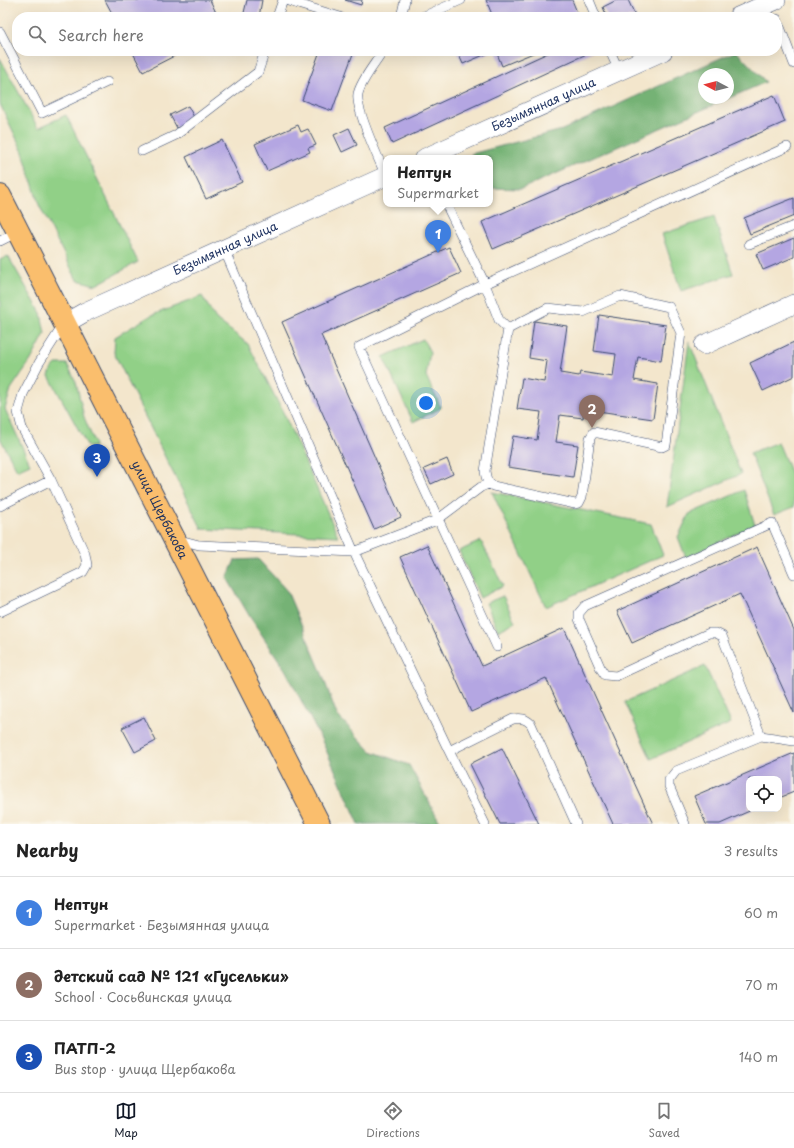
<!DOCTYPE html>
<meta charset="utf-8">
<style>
:root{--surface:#fff;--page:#f2f2f2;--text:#222;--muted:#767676;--line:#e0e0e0;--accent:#111827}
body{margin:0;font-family:"Playpen Sans",sans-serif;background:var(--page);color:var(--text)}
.controls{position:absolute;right:12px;bottom:12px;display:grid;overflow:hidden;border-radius:8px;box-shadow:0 4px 16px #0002}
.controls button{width:36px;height:36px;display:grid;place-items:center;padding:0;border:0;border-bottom:1px solid var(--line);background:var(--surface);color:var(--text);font:20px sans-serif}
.compass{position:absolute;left:698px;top:68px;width:36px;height:36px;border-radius:50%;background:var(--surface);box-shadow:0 4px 16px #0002;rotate:277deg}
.you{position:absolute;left:426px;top:403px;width:14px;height:14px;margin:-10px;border:3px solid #fff;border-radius:50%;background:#1a73e8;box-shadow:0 0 0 6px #1a73e833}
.badge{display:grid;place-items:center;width:26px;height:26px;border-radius:50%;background:var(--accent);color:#fff;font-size:13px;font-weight:700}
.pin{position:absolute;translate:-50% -33px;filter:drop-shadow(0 1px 2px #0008)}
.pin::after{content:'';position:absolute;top:21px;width:14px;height:12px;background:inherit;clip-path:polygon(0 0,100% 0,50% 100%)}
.popup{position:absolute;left:383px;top:155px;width:110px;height:52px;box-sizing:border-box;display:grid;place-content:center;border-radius:8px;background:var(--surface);filter:drop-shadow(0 1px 3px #0005);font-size:13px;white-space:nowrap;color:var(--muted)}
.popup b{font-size:15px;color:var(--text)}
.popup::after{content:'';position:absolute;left:50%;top:100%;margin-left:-8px;border:8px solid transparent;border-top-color:var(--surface)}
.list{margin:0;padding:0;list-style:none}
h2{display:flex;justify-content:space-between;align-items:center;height:52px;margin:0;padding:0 16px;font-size:17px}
h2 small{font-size:13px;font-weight:400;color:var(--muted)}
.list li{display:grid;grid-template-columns:26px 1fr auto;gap:12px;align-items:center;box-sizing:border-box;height:72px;padding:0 16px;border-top:1px solid var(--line)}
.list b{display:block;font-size:15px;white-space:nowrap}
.list p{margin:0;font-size:13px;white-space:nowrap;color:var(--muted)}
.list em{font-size:13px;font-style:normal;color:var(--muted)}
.icon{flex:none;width:22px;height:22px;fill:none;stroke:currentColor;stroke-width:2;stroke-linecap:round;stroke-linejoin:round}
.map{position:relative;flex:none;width:794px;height:824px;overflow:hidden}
.search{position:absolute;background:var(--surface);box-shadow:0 4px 16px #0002;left:12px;right:12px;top:12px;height:44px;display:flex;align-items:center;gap:10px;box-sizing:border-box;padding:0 14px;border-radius:16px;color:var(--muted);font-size:15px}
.sheet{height:268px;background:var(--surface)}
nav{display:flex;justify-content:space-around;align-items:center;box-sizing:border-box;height:56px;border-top:1px solid var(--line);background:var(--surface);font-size:11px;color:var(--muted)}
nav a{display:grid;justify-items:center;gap:2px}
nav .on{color:var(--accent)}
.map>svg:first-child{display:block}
.green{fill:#91d087;stroke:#568072}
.forest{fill:#74b274;stroke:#487069;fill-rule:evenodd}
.building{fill:#b4a6e2}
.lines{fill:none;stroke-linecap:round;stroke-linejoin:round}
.service-casing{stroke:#3b4a6e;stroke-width:10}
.minor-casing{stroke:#3b4a6e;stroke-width:20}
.primary-casing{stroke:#3b4a6e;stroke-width:24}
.service{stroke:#fff;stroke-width:9}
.minor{stroke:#fff;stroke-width:19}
.primary{stroke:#fabe6d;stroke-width:22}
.labels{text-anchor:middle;stroke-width:4;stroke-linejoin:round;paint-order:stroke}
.street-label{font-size:12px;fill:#1b2f5e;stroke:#fbf7ec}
</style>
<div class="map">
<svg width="794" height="824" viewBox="0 0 794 824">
<rect width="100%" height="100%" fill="#fbf7ec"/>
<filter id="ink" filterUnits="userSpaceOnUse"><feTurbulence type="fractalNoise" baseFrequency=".025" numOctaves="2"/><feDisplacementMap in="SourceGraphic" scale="8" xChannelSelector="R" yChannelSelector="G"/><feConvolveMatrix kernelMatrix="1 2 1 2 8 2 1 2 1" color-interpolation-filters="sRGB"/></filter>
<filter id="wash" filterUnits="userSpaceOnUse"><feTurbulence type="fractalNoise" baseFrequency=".012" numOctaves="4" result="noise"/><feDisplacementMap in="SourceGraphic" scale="16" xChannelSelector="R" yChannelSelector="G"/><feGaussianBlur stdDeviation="0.9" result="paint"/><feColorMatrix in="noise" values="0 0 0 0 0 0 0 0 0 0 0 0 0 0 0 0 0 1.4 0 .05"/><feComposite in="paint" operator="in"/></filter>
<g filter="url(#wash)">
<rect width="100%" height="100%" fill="#f3e6cc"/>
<path class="green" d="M0,58L38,128L66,115L138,262L96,285L77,280L39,205L23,152L0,104Z
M714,217L733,274L681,291L662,234Z
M8,256L41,313L45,334L31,360L11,389L5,409L30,464L17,470L0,438V260Z
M202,296L216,319L248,344L284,414L338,536L202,529L168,463L114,353L115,337L150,316Z
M423,339L430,352L426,376L441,408L413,422L383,357Z
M689,341L741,474L667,507Z
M56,364H67L76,382L84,417L95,444L94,447H88L49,376L52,368Z
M778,442L794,481V507L774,515L750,453Z
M744,490L755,525L686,558L678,537L689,514Z
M492,492L651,524L663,555L546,607Z
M481,541L503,586L480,598L459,551Z
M503,596L515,622L498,631L486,603Z
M705,666L731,723L651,759L625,702Z"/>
<path class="forest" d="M736,51L766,82L521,189L490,188V158H473L471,154L562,130ZM704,74H728V98H704Z
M258,559L287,591L321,671L337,715L371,751L409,765L441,824H359L322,741L286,671L250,617L227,578L235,560Z"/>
<g id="blocks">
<path class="building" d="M105,0H210L218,17H114Z
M247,0H262L259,17H243Z
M345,0H362L361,5Z
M486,0H572L579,17H493Z
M617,0H628L636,17H607L603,7Z
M132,51H184L143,72Z
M320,51H354L332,111L302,100Z
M457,51H493L463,64Z
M496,51H538L502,66Z
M552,51H593L392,144L385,128Z
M774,95L785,122L493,249L482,222Z
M188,106L195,119L177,128L170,115Z
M298,125L301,132L308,129L316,145L308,148L310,152L267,171L255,144Z
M349,128L357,145L342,152L334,135Z
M222,140L242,182L206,199L186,157Z
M794,198V216L750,234L744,218Z
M794,238V257L763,270L756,254Z
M449,247L461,273L321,335L401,517L374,529L282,322Z
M599,315L666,325L661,361L638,357L634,380L658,384L653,419L584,409L583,418L560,415L556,442L578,445L573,477L508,467L513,436L537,440L541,412L517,409L522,378L544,382L547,361L529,358L534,321L567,326L560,373L579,376L580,372L613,377L616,354L594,351Z
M794,342V376L763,391L750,363Z
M447,459L453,474L431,484L424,469Z
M427,545L482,666L564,628L653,824H613L546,678L471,712L400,557Z
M757,547L794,630V713L740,594L632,643L617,611Z
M144,717L156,741L135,752L122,728Z
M502,748L539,824H500L470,764Z
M794,753V792L779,798V779H749V809H754L720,824H706L694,796Z"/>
</g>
</g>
<g filter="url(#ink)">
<use href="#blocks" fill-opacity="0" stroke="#3b4a6e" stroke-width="1"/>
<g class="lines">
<defs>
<path id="service" d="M285,0L340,17
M589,0L596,17
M277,17L283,0
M401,17L405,0
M422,17L461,0
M777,19L794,64
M0,32L42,113L107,82
M383,51C376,63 361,80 358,94C355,108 379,160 386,176
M610,51L619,71
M142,151L176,135L258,72L265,51
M446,204L485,284L787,147
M0,241L18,232
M749,244L794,226
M224,249L354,552L449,751L513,719C521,718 525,718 531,724L576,824
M0,506L51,480
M176,539L199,545L354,552L437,520L481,487L488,484
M0,612L83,572L87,565L85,554L51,480L22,428L18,412L23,394L39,363L64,324
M497,647L359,347L485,284L499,320L508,329L548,308L583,312L620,296L669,307L681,333L666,445L662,447L594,432L590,438L582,497L579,503L575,504L493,486C487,483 486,478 485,471L508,329
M761,736L722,636L716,633H709L616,676L605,675L601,669L579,619V613L585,606L772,523L794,574
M449,751L485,824
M685,824L669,786V780L676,771L761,736L794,741"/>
<g id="minor">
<path d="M738,17L776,0"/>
<path id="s1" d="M425,158L663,51"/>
<path id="s2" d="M64,324L85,312L386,176"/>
<path d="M704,345L794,304"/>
</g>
<g id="primary">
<path id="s3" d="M0,196L319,824"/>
</g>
</defs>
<use href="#service" class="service-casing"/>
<use href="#minor" class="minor-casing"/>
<use href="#primary" class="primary-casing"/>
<use href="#service" class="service"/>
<use href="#minor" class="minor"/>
<use href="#primary" class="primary"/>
</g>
</g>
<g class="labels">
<g class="street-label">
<text dy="4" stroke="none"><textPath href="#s1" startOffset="130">Безымянная улица</textPath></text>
<text dy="4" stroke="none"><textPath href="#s2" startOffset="178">Безымянная улица</textPath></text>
<text dy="4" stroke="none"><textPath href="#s3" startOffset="352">улица Щербакова</textPath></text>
</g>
</g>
</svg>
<div class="controls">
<button><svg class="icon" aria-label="locate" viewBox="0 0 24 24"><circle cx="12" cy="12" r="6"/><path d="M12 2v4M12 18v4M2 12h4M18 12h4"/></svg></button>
</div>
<svg class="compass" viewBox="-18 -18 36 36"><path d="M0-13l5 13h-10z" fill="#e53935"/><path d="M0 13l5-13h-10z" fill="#767676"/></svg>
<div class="you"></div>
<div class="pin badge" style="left:438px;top:253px;background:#3f7fe0">1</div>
<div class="popup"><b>Нептун</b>Supermarket</div>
<div class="pin badge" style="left:592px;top:428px;background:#8d6e63">2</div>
<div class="pin badge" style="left:97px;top:477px;background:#1a4fb4">3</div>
<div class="search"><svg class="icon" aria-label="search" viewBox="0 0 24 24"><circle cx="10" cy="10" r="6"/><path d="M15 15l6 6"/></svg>Search here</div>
</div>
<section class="sheet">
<h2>Nearby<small>3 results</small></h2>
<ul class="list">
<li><span class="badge" style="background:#3f7fe0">1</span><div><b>Нептун</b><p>Supermarket · Безымянная улица</p></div><em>60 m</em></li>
<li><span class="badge" style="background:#8d6e63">2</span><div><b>детский сад № 121 «Гусельки»</b><p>School · Сосьвинская улица</p></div><em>70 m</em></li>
<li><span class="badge" style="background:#1a4fb4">3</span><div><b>ПАТП-2</b><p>Bus stop · улица Щербакова</p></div><em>140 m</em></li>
</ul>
</section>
<nav>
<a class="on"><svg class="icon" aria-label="map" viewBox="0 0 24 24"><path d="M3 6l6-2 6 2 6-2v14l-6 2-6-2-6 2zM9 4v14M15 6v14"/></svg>Map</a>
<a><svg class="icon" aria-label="directions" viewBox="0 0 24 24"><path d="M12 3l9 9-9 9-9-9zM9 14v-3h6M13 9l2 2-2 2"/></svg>Directions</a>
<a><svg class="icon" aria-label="saved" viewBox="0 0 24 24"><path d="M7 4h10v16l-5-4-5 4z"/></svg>Saved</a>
</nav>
